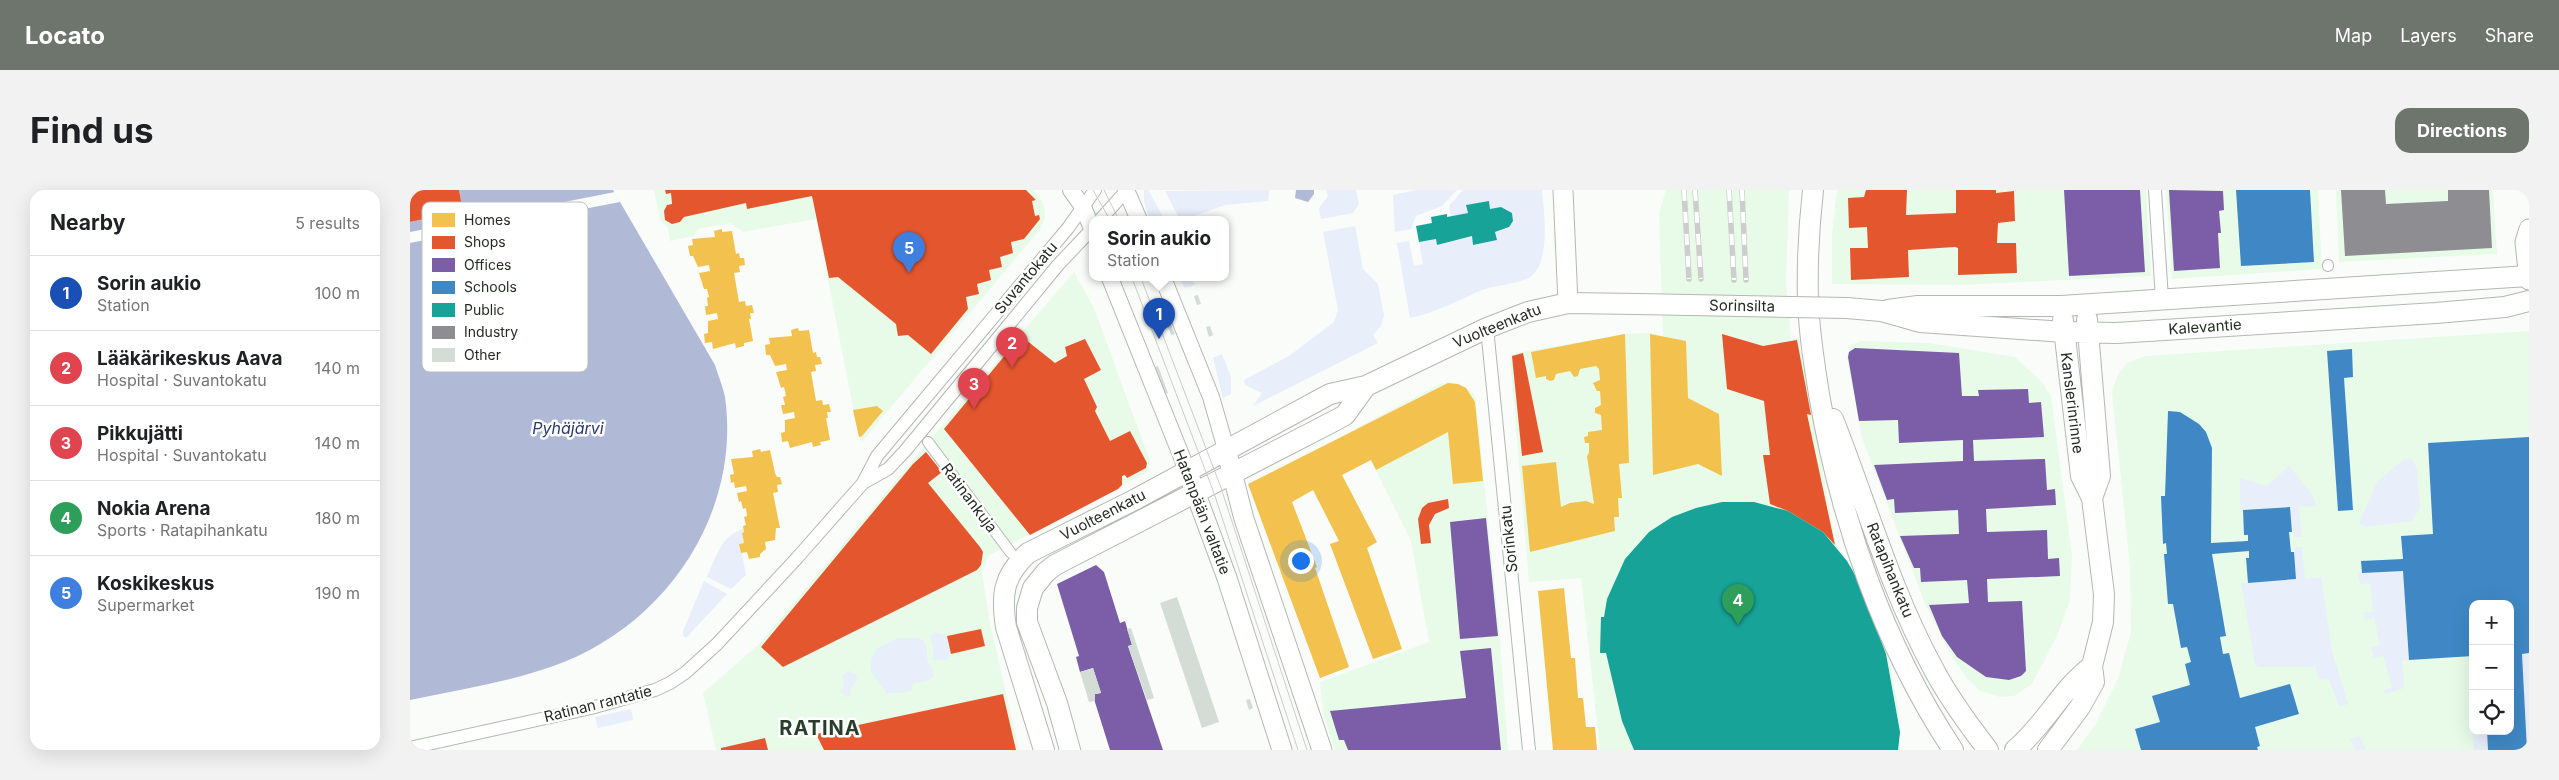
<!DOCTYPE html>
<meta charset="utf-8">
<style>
:root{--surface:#fff;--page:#f2f2f2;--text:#202124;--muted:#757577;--line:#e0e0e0;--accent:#6d756d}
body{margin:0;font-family:Inter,sans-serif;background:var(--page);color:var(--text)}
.controls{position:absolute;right:15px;bottom:15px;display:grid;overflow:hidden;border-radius:10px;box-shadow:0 5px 20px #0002}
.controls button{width:45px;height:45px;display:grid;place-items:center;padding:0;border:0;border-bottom:1px solid var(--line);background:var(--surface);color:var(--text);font:25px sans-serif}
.you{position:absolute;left:890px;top:370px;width:18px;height:18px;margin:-12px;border:4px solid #fff;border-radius:50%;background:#1a73e8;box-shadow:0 0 0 8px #1a73e833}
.badge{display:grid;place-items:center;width:32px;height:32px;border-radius:50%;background:var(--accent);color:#fff;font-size:16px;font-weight:700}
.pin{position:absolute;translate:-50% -41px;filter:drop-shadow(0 1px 2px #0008)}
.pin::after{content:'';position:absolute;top:26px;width:18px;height:15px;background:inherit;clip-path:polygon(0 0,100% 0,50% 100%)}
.popup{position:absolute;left:679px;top:26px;width:140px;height:65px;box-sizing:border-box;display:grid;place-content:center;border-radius:10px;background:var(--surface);filter:drop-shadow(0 1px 4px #0005);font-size:16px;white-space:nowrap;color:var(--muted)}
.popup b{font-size:19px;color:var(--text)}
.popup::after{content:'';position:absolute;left:50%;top:100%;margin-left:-10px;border:10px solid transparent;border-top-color:var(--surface)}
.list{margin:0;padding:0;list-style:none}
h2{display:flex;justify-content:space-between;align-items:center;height:65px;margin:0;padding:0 20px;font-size:21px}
h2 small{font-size:16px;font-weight:400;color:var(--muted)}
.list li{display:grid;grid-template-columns:32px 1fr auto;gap:15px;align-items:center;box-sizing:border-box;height:75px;padding:0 20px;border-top:1px solid var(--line)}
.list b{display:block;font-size:19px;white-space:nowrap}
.list p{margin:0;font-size:16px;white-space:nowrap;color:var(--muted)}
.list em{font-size:16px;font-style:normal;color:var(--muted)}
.icon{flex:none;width:28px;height:28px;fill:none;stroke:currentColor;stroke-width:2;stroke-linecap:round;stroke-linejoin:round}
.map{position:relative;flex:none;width:2119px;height:560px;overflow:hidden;border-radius:15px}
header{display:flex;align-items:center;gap:30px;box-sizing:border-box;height:70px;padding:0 25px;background:var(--accent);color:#fff}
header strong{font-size:24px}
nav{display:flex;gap:28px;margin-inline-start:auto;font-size:18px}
.intro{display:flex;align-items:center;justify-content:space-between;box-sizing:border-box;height:120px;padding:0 30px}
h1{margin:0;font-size:35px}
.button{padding:12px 22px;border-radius:15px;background:var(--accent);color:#fff;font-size:18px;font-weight:700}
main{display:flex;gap:30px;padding:0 30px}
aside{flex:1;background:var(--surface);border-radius:15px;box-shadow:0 5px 20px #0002}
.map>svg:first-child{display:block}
.built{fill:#e8fbe8;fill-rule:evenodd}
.green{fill:#e8eefa}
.water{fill:#b0b9d5}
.pier{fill:#f9fcf9}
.homes{fill:#f2c14e}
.shops{fill:#e4572e}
.offices{fill:#7b5ea7}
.schools{fill:#3f88c5}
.public{fill:#17a398}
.industry{fill:#8d8d92}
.building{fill:#d4ddd5}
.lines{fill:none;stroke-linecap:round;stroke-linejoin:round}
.pedestrian-casing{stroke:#b3b8b3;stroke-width:12}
.minor-casing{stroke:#b3b8b3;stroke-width:14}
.tertiary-casing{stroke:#b3b8b3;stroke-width:18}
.secondary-casing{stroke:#b3b8b3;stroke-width:21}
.primary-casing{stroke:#b3b8b3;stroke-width:22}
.pedestrian{stroke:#fefffe;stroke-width:10}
.minor{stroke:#fefffe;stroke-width:12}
.tertiary{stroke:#fefffe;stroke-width:16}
.secondary{stroke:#fefffe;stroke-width:19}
.primary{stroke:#fefffe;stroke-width:20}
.tram{stroke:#cccdcc;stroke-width:1}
.rail-casing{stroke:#cccdcc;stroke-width:5.5}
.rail{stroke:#fff;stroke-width:4;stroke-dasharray:11;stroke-linecap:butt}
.primary-bridge-casing{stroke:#b3b8b3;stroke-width:22;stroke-linecap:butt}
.primary-bridge{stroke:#fefffe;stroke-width:20}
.labels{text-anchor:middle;stroke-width:5;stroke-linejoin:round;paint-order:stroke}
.street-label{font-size:15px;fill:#222c22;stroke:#fff}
.water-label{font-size:16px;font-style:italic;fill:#2b386c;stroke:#fff}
.district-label{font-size:20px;font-weight:bold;letter-spacing:1px;fill:#293e2a;stroke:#fff}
.key{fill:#fff;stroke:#bdc0bd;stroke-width:1}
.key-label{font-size:14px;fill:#222c22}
</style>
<header>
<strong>Locato</strong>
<nav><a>Map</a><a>Layers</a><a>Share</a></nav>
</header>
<div class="intro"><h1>Find us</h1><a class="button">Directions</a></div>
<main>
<aside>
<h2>Nearby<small>5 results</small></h2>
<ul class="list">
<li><span class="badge" style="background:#1a4fb4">1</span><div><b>Sorin aukio</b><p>Station</p></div><em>100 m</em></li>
<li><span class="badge" style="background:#e0444e">2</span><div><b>Lääkärikeskus Aava</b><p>Hospital · Suvantokatu</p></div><em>140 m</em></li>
<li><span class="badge" style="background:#e0444e">3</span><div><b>Pikkujätti</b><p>Hospital · Suvantokatu</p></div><em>140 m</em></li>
<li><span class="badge" style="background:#2e9e5b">4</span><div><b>Nokia Arena</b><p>Sports · Ratapihankatu</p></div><em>180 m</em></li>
<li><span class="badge" style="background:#3f7fe0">5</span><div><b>Koskikeskus</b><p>Supermarket</p></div><em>190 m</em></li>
</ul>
</aside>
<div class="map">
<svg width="2119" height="560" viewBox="0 0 2119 560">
<rect width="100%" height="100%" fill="#f9fcf9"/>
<path class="built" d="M244,0H623L632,11L635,20V28L631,38L452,252L449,247L406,29L333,42L320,33L288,39L284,46L260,51L258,38L250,30Z
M1256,0H1379L1376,91L1381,149L1389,148L1426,356L1449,390L1477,463L1488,515L1490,560H1190L1171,388L1119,392L1100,167L1102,164L1214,144L1240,143L1253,146L1249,23Z
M1427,0H1736L1741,86L1549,95L1422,94V43Z
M1756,0H1908L1912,79L1762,89Z
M1926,0H2083L2087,64L1929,72Z
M664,82L684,118L740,271L737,282L578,366L572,383L580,433L609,560H306L293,503L349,454L518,252Z
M2119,141V560H1667L1685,535L1708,489L1721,442L1720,377L1702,202L1708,184L1717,173L1736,166ZM2063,414H2100V541H2063Z
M1451,151L1519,153L1605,167L1632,192L1641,206L1662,365L1660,410L1647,446L1622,494L1604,506L1590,507L1570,501L1556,487L1542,467L1515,414L1452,248L1437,168L1441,155Z
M1038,192L1055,197L1064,204L1066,210L1090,450L1098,560H925L913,524L910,492L1019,452L1001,351L945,239L1030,194Z"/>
<path class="green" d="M738,0L755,30H740L734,11V0Z
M859,0L858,11L815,15L773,30H770L755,1Z
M916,0H946L949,14L943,23L911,29L909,18L918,6Z
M1006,0H1047L1032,16L1006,26L1001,39L985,42L983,5Z
M1053,0H1132C1134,21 1142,80 1116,89C1102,95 1086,95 1072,100C1049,110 1025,123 1000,128L987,53L999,51L1004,76L1013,74L1009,52L1026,49L1027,55L1062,46L1064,55L1086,50L1085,42L1095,40L1103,31L1102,23L1091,17L1080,19L1079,11L1057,15L1058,23L1041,26L1039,16Z
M945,36L953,79L968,94L974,125L971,136L963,145L968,153L843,216L852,203L835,195L834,190L879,166L924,132L928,120L913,42Z
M769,88H782L785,95L775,98Z
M812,164L821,187V204L813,208L803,168Z
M1994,269H2002L2007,279L2010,318L2002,331L1955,337L1949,333L1967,292Z
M1879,276L1901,303L1907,316L1889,317L1892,347H1884L1880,317L1830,319V288L1857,296Z
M333,339L334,342L332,343L334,353L330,354L336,385L321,399L297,387C306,367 311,346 333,339Z
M1884,357H1892L1895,389L1911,387L1922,461L1938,514L1929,516L1919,490L1909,489L1905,477H1849L1845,474L1831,393L1885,389Z
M1993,381L1999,470L1992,471L1994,498L1975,504L1974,500L1982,497L1973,465L1964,468L1961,457L1970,455L1964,428L1955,430L1954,423L1963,421L1960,393L1950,394L1948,383Z
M294,391L317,404L276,448L273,446V441Z
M524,442L537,446L541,464L537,470H523V457L520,447Z
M488,448C496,450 513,444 516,455C518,460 516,466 518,471C520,477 524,479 524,486L517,491L503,493L502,500C496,504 485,502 477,504L461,482V469L467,459Z
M2119,463V560H2117L2112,464Z
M439,481L446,484L447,491L440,499L441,505L435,507L431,501L434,496L432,486Z
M221,519L223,530L188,538L185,527Z
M2063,541H2077L2078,560H2064Z
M1949,546L1956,560H1945L1940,549Z"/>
<path class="water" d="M49,0H203L305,175C308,185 313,197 315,207C331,321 259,430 154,472C106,491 51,499 0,510V32L53,21Z
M886,0H904V4L898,12L885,8Z"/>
<path class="pier" d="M205,2L210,12L0,53V42Z"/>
<path class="homes" d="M312,39V42L322,41L326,64L329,63L330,68H334L335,75L329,76L330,82L324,83L329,112L335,111L336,116L342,115L344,123H340L341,129H339L343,151L334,153V156L326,158L325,153L303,159L302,152L295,153L294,144L298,143V131L308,129L307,123L296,125L295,116H298L297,108L299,107L297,99H294L289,83L300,81L299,75L288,77L283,66H280L278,56L283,55L282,49L305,47L304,41Z
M388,138L389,141L399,140L403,163L406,162L407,167H410L412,174L405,175L406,181L401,182L406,211L412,210L413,215L419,214L421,222H417L418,228H416L420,250L410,252L411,255L403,257L402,252L380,258L378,251L372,252L371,243L375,242V230L385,228L384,222L373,224L371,215H375L373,207L376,206L374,197L371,198L366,182L377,180L376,174L365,176L360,165H356L355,155L360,154L359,148L382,146L381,140Z
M1215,144L1219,273L1209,274L1212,308H1208L1209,327H1204L1205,341L1120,362L1112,276L1146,272L1151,317L1160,313L1176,311L1184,314L1177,266L1179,263V253H1175L1174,247L1178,246V242L1192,240L1191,225L1185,223V218L1191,215L1190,201H1187L1183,193L1190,190L1189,179L1186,176L1170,179L1168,186L1164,187L1160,181L1146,184L1144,190L1140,191L1136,189V186L1126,188L1121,162Z
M1240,144L1276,151L1278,208L1309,224L1312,286L1288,274L1243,285Z
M1038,193L1048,194L1056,198L1065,212L1073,291L1043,294L1038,242L966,280L961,270L932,285L967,352L957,358L992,459L963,469L920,354L929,351L903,300L882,312L907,377L905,378L939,477L910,488L838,294Z
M467,216L473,221L452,246L449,247L443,220Z
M350,259L351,262L360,260L365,283L367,287H370L372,294L367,295L368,302L363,303L370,338H366L365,350L355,352L356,359L350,364V367L339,369L337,362L331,363L329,354L334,353L332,343L334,342L333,336L336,335L334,327L337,326L336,318L333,319L331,311L329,312L327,303L337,301L336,296L325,298L324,292L321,293L320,285L324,284L321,269L343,267L342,261Z
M1154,398L1161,468H1165L1168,508H1173L1176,537H1185L1187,560H1143L1128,401Z"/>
<path class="shops" d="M0,0H49L53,21L0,32Z
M255,0H616L626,10L622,11L625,26L629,25L630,29L614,49L601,52L603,63L590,67L592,77L579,80L581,90L567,94L569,104L556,107L558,119L521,164L498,145L488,146L486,134L428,87L419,88L402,6L337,19L336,13L274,27L270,32L262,34L255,30L254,21L257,15L262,14L261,3L256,4Z
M1456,0H1497L1496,25L1546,23V0H1586V3L1604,1L1605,31L1588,33L1587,53H1606L1607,83L1548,85V58L1545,57L1498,60L1499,87L1441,90L1440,58H1458L1457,37L1439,38L1438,8L1454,7Z
M1312,144L1353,156L1387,150L1401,225L1397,224L1425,355L1413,342L1378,321L1360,314L1353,265H1360L1354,211L1317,199Z
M611,146L645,173L657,166L655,157L675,149L691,180L674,189L687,217L685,221L700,251L720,241L737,273L736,278L717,288L715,285L712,286V295L708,299L620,345L534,239Z
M1113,163L1133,262L1112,266L1102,166Z
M516,262L532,282L518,293L570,357L573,362L571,375L567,380L373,477L351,457L503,274Z
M1038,309L1039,318L1025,324L1019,335L1021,353L1011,354L1008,329L1012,318L1018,313Z
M571,439L575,456L541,464L537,446Z
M593,504L606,560H414L406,544Z
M355,548L358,560H311V558Z"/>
<path class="offices" d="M1654,0H1730L1735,82L1659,86Z
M1759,0L1813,1L1814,20L1809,21L1811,43H1808L1810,78L1764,81Z
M1445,158L1549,163L1552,206H1569L1568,200L1618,199L1619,213L1631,212L1634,247L1563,250L1564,271L1635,269L1637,300L1645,299L1646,315L1576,319L1577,342L1637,340L1638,369L1649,368L1650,386L1577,389L1578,412L1612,411L1616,481L1611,486L1599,490L1576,487L1547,467L1532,446L1519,415L1559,413L1557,390L1511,392L1510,378H1504L1490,346L1549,344L1548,320L1485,323L1484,309L1477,310L1464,275L1553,271V250L1489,253L1488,230L1449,231L1438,167L1439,162Z
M1076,328L1088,446L1050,449L1040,332Z
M686,375L694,382L710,433L715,431L722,455L718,456L753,560H700L684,509L685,504L691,503L683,478L670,482L666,467L669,466L647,394Z
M1081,458L1091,560H938L934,550H929L920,521L1056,508L1050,461Z"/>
<path class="schools" d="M1826,0H1900L1904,72L1831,76Z
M1942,159L1943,187L1934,188L1943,320L1928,321L1917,161Z
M1758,221L1770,222L1789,234L1796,242L1802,258L1801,353L1838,351V345H1834L1833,320L1880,317L1882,342H1879L1881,362H1884L1886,389L1838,393L1836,368H1839V361L1802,364L1816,446L1810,447L1813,464L1819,463L1830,508L1880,494L1889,524L1845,537L1850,556L1847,557L1848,560H1731L1725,539L1750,532L1742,506L1780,495L1775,474L1781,472L1777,457L1771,458L1763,414H1758L1754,364H1757L1756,353L1753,354L1751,306H1755Z
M2119,247V463L2112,464L2117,560H2078L2077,541H2100V414H2063V466L1999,470L1993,381L1952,383L1951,371L1993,369L1991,346L2023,344L2018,253Z"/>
<path class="public" d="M1079,11L1080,19L1091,17L1102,23L1103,31L1099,37L1085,42L1087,50L1063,55L1062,46L1027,55L1026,49L1009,52L1006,36L1022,33L1021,27L1037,24V27L1058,23L1056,15Z
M1312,312H1344L1378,321L1413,342L1437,371L1448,390L1476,464L1490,542L1488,560H1224L1212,531L1196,463H1190L1191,427H1194L1197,409L1215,369L1239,342L1262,327L1286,318Z"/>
<path class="industry" d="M1931,0H1975L1976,14L2038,11V0H2079L2082,58L1935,66Z"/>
<path class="building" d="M788,105L791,114L787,115L784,106Z
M754,117L765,144L761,145L751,118Z
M800,136L803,145L799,147L796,137Z
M748,176L758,203L755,204L745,177Z
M767,407L809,532L792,538L750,413Z
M721,438L744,508L737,510L718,456L722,455L717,439Z
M683,478L691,503L685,504V511L679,512L670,482Z
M840,509L843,518L839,520L836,510Z"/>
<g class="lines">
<defs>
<path id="pedestrian" d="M1918,75V76
M518,252L601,363"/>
<path id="minor" d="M1745,0L1752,110
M690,30L717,0
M1077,138L1119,560
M453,293L478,279L495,261L648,75L683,38
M0,558L181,518L245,500L260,493L275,483L307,454L387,368L453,293L467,266L658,38L685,0"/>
<path id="tertiary" d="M661,0L673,17L683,41
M716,0L729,30
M700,88L777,280
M753,88L801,207L816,259"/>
<path id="secondary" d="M1153,0L1158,113
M2119,39L2115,52L2119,90
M816,259L834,329L912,560
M777,280L817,388L872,560"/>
<path id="primary" d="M1403,0C1399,36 1397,74 1398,110C1399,142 1404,173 1409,204C1430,329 1473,454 1543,560
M1437,118L1471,121L1510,132L1654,142L1706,143L2026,123L2095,117L2119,111
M1478,120L1508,116H1651L2119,86
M1677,129L1690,286L1682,308
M1423,229C1456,312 1480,399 1523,478C1538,507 1558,534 1578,560
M634,560L596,437C591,405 593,386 618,363L726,309L920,204L956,196L1077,138L1118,122L1158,113L1227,114
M660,560L647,513L617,432V418L623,398L636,382L645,375L926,230L935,225L956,196
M1605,560C1635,535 1652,498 1682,476
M1638,560L1670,517L1684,492L1682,476L1693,432L1694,404L1682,308L1671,286L1653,130"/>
</defs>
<use href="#pedestrian" class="pedestrian-casing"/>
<use href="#minor" class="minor-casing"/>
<use href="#tertiary" class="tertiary-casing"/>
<use href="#secondary" class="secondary-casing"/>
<use href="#primary" class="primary-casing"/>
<use href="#pedestrian" class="pedestrian"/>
<use href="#minor" class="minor"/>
<use href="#tertiary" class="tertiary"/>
<use href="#secondary" class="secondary"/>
<use href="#primary" class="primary"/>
<path class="tram" d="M683,0L700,30
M694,0L709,30
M722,88L804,303L888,560
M731,88L810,295L897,560"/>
<defs>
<path id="rail" d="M1274,0L1279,89
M1285,0L1291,89
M1319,0L1324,90
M1332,0L1336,90"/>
</defs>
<use href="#rail" class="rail-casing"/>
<use href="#rail" class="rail"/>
<defs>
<path id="primary-bridge" d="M1227,114L1437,118"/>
</defs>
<use href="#primary-bridge" class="primary-bridge-casing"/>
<use href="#primary-bridge" class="primary-bridge"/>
</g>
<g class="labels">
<g class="street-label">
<text transform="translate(616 88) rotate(-50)" y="5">Suvantokatu</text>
<text transform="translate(1332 116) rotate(1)" y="5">Sorinsilta</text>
<text transform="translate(1087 136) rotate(-22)" y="5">Vuolteenkatu</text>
<text transform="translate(1795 137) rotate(-4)" y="5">Kalevantie</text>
<text transform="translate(1662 213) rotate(83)" y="5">Kanslerinrinne</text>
<text transform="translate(559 308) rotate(53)" y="5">Ratinankuja</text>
<text transform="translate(792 322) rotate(69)" y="5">Hatanpään valtatie</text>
<text transform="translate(693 325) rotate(-27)" y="5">Vuolteenkatu</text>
<text transform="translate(1099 349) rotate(-96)" y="5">Sorinkatu</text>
<text transform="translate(1480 380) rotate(68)" y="5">Ratapihankatu</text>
<text transform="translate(188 514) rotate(-14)" y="5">Ratinan rantatie</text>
</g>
<g class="water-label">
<text x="158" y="244">Pyhäjärvi</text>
</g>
<g class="district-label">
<text x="410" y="545">RATINA</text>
</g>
</g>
<rect x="12" y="12" width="166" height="170" rx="8" class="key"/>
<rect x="22" y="23" width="23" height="14" fill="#f2c14e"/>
<rect x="22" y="46" width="23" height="13" fill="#e4572e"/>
<rect x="22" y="68" width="23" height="14" fill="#7b5ea7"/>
<rect x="22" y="91" width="23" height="13" fill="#3f88c5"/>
<rect x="22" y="113" width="23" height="14" fill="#17a398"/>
<rect x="22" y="136" width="23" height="13" fill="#8d8d92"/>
<rect x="22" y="158" width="23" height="14" fill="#d4ddd5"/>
<g class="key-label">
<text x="54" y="35">Homes</text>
<text x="54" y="57">Shops</text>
<text x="54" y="80">Offices</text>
<text x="54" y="102">Schools</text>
<text x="54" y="125">Public</text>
<text x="54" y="147">Industry</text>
<text x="54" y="170">Other</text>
</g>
</svg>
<div class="controls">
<button>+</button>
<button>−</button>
<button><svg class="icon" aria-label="locate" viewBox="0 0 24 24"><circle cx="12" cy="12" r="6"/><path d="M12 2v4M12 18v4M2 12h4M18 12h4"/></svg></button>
</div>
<div class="you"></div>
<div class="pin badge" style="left:749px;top:149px;background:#1a4fb4">1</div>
<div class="popup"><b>Sorin aukio</b>Station</div>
<div class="pin badge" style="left:602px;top:178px;background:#e0444e">2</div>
<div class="pin badge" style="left:564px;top:219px;background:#e0444e">3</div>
<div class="pin badge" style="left:1328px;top:435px;background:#2e9e5b">4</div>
<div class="pin badge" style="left:499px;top:83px;background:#3f7fe0">5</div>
</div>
</main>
